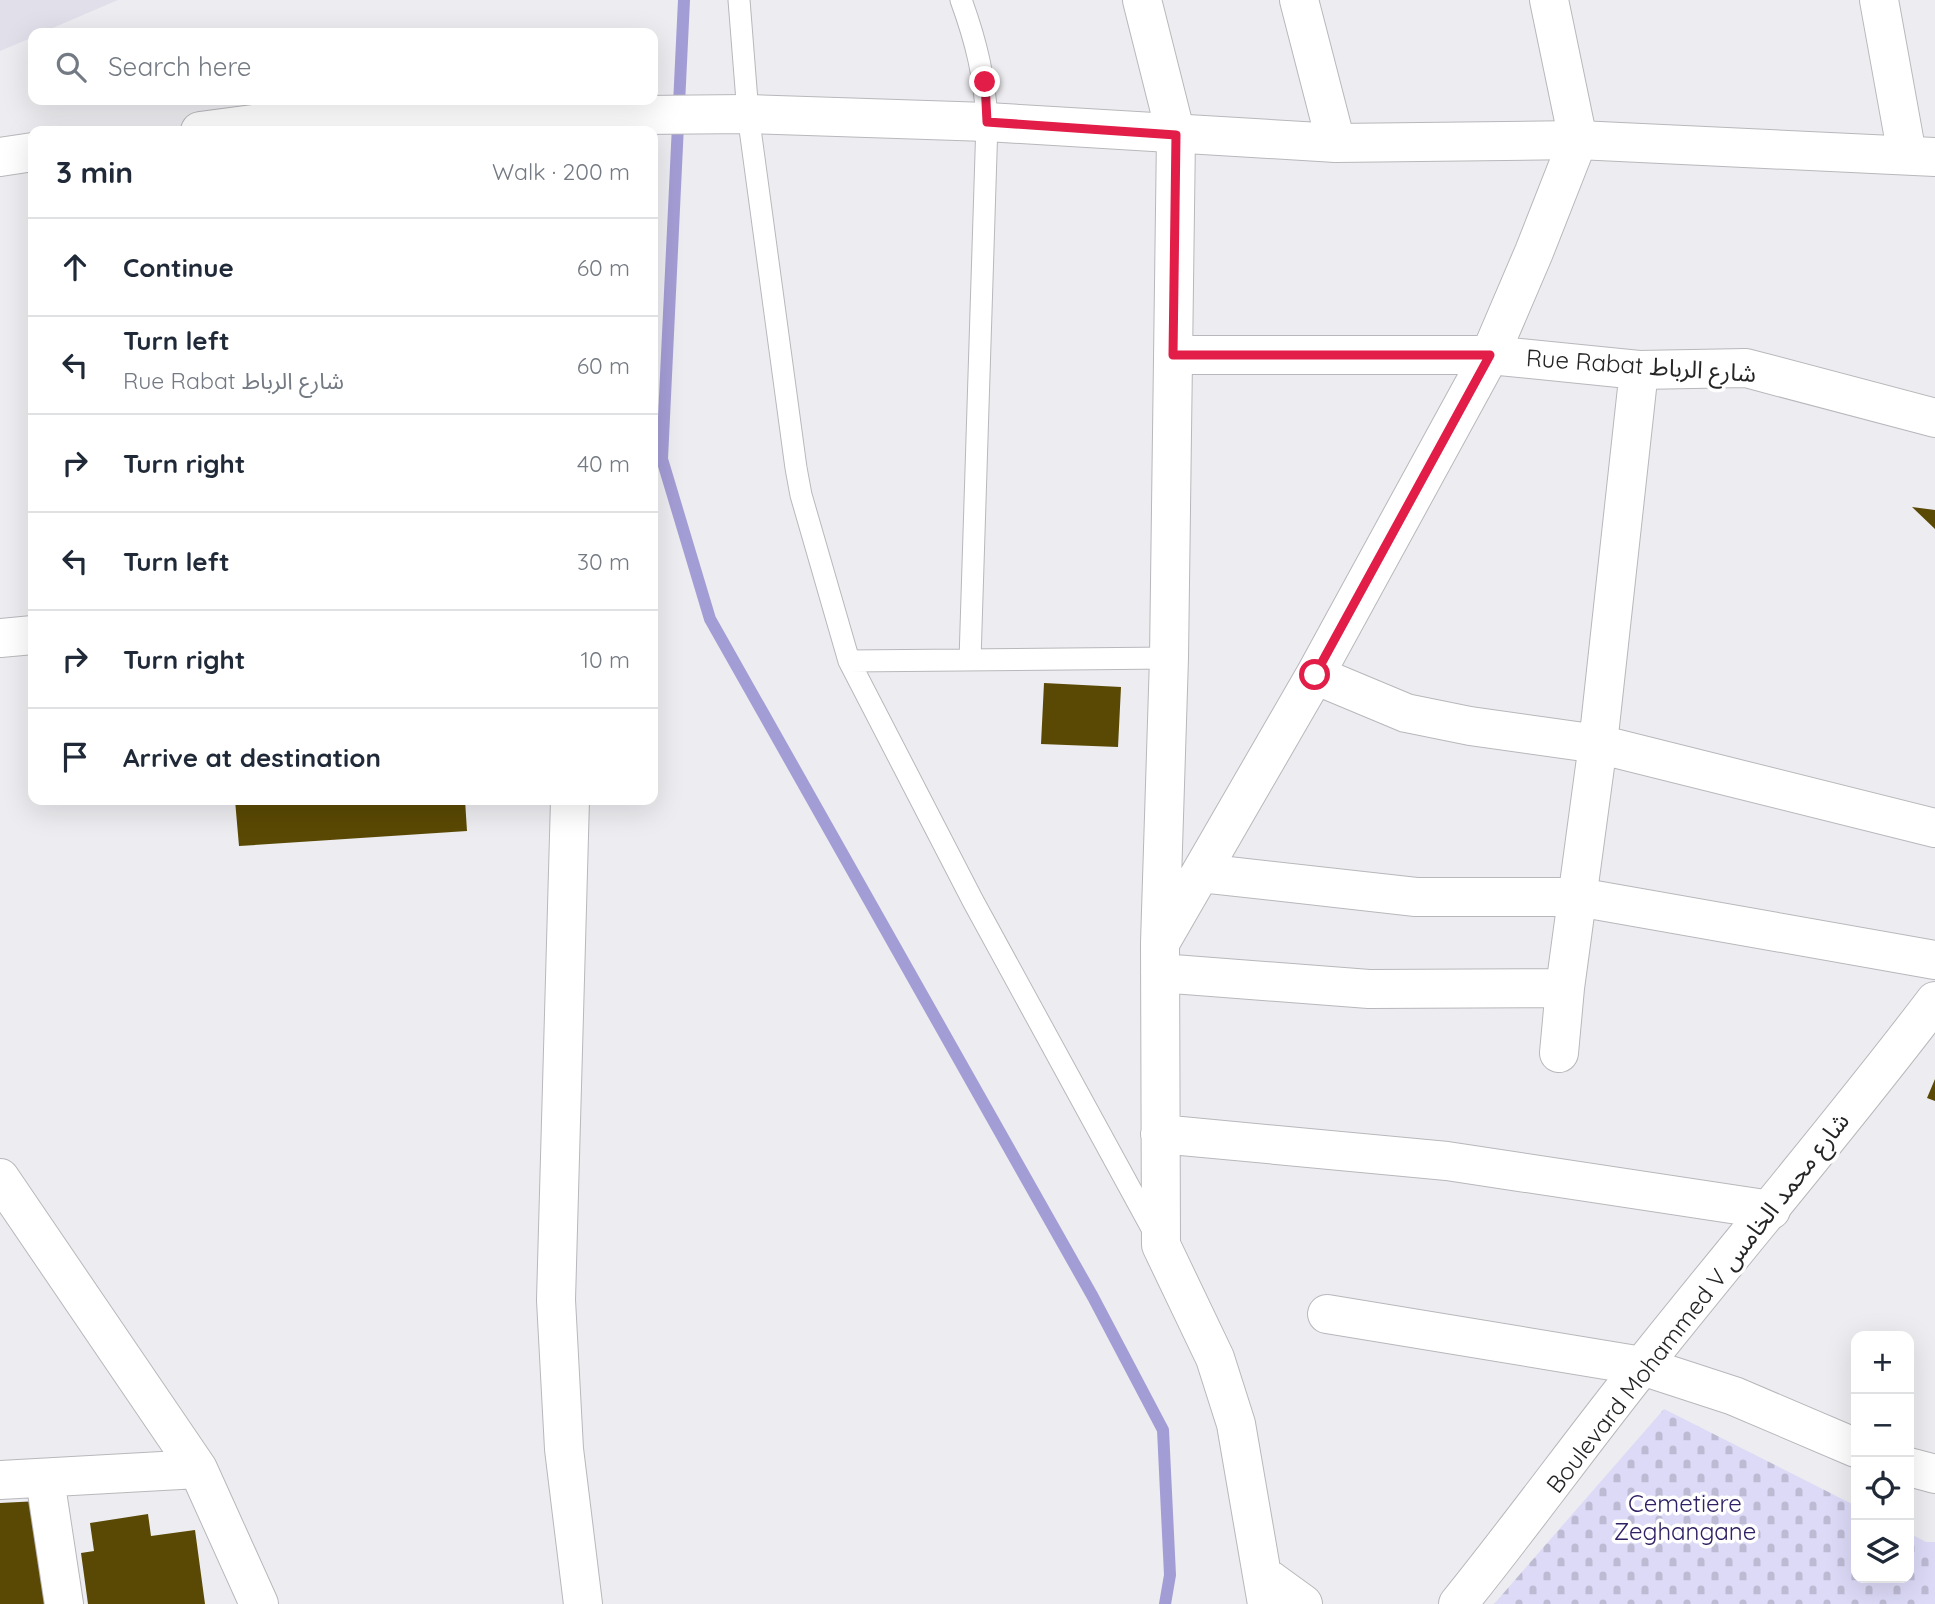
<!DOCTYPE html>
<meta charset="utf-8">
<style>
:root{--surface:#fff;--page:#f6f6f7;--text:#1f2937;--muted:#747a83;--line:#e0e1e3}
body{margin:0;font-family:Quicksand,"Noto Sans Arabic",sans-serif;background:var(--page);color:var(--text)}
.controls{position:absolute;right:21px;bottom:21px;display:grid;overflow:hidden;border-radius:14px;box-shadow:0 7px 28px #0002}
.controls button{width:63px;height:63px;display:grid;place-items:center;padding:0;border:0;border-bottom:2px solid var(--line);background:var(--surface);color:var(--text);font:35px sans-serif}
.stop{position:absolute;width:21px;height:21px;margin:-16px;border:5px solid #e11d48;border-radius:50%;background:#fff}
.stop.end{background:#e11d48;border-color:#fff;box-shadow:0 2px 7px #0008}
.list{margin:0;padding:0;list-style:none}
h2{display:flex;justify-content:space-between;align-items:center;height:91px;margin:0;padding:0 28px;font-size:30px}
h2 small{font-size:23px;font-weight:400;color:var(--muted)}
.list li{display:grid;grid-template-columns:46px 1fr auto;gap:21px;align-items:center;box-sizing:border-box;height:98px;padding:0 28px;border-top:2px solid var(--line)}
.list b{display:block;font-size:26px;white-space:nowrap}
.list p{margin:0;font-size:23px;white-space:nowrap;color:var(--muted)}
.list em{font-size:23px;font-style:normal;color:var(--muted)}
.icon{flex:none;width:38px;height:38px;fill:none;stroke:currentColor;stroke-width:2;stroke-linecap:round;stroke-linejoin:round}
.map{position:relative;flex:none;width:1935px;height:1604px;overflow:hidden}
.search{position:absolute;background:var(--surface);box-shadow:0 7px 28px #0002;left:28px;top:28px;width:630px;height:77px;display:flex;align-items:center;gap:18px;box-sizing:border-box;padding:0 24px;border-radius:14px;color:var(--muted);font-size:26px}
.panel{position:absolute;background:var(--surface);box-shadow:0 7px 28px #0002;left:28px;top:126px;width:630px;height:679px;border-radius:14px}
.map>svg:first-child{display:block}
.built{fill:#e0dfea}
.cemetery{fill:url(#cemetery-stones)}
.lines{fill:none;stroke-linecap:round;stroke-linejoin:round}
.stream{stroke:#a39dd5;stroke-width:12}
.building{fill:#5a4904}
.lane-casing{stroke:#b8b7bb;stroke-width:23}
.street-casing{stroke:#b8b7bb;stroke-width:40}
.secondary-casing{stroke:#b8b7bb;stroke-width:40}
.lane{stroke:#fff;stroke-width:21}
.street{stroke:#fff;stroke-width:38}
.secondary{stroke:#fff;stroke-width:38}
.route{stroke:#e11d48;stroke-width:9}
.labels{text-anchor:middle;stroke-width:7;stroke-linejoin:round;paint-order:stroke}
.street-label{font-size:24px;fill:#252526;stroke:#fff}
.park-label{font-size:24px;fill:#312164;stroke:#fff}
</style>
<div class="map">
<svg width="1935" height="1604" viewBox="0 0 1935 1604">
<defs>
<pattern id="cemetery-stones" width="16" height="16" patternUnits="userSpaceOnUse" patternTransform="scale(1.75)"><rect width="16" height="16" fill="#dcdaf7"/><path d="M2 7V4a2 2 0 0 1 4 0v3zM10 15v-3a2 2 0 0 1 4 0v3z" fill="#bdbbd4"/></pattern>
</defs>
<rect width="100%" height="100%" fill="#edecf0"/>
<path class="built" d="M0,0H118L41,33H33V37L0,51Z"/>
<path class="cemetery" d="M1664,1409L1856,1506V1578H1909V1533L1926,1542H1935V1604H1494Z"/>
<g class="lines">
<path class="stream" d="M684,0L662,459L710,619L1093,1297L1163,1430L1170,1575L1165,1604"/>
</g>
<path class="building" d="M1912,507L1935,510V529Z
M1044,683L1121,687L1118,747L1041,744Z
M235,800H465L467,831L239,846Z
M1935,1079V1101L1927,1098Z
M39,1501L45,1604H0V1503Z
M148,1514L151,1536L195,1530L205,1604H88L81,1553L94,1551L90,1523Z"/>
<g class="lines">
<defs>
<path id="lane" d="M739,0L748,114L796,468L801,495L849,661L973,901L1155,1234
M961,0C976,41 985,78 987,122L970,660
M849,661L1169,658"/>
<path id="street" d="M1142,0L1176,135L1169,658L1160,943L1161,1245L1215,1358L1236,1424L1267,1604
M1299,0L1336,143
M1879,0L1907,155
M1173,355H1490L1639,370L1746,368L1935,418
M0,638L33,635
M1315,675L1406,713L1470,726L1598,744L1935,828
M570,800L556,1300L564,1449L583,1604
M1201,873L1416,897H1578L1935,960
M1163,938L1315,675L1490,355L1534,252L1578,140L1549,0
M1160,973L1369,989L1565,988
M1559,1053L1565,988L1598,744L1639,370
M1160,1134L1447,1161L1771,1210
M0,1178L198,1469L259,1604
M1327,1314L1642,1366L1734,1396L1856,1448
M1909,1467L1935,1474
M45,1479L64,1604
M0,1480L198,1469
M1263,1575L1303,1604"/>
<path id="secondary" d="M200,131L300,118L748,114L987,122L1336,143L1578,140L1935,157
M0,157L33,152
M1458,1604C1521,1526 1580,1444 1643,1365C1740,1243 1841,1125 1935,1001"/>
</defs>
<use href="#lane" class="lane-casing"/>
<use href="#street" class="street-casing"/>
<use href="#secondary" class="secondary-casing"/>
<use href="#lane" class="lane"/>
<use href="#street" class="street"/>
<use href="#secondary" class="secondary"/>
</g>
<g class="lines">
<path class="route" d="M985,82L987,122L1176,135L1173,355H1490L1315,675"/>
</g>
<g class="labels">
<g class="street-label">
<text transform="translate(1641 366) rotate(4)" y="8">Rue Rabat شارع الرباط</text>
<text transform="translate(1698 1303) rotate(-52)" y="8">Boulevard Mohammed V شارع محمد الخامس</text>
</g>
<g class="park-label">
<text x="1685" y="1512">Cemetiere<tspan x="1685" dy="28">Zeghangane</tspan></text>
</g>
</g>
</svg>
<div class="controls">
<button>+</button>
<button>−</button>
<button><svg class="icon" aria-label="locate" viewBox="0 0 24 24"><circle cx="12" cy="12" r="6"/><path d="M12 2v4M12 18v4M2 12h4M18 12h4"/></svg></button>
<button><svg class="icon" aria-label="layers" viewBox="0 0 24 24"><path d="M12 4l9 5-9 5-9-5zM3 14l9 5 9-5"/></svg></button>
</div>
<div class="stop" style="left:1315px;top:675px"></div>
<div class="stop end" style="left:985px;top:82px"></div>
<div class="search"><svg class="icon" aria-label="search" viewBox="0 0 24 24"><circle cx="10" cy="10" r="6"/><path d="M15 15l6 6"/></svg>Search here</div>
<section class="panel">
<h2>3 min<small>Walk · 200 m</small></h2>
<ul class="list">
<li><svg class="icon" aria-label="ahead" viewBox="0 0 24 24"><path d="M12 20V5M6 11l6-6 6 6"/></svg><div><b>Continue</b></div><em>60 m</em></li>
<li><svg class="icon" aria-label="left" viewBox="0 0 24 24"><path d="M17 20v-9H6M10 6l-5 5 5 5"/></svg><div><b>Turn left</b><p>Rue Rabat شارع الرباط</p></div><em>60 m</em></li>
<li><svg class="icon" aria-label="right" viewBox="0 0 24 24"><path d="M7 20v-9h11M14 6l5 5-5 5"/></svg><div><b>Turn right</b></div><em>40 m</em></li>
<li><svg class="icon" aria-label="left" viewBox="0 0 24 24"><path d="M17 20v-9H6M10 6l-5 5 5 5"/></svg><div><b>Turn left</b></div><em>30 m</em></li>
<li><svg class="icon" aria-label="right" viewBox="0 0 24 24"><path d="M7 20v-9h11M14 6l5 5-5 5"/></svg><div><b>Turn right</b></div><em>10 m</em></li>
<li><svg class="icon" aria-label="arrive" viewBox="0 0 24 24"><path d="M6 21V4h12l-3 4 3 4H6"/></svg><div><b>Arrive at destination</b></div></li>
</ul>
</section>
</div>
